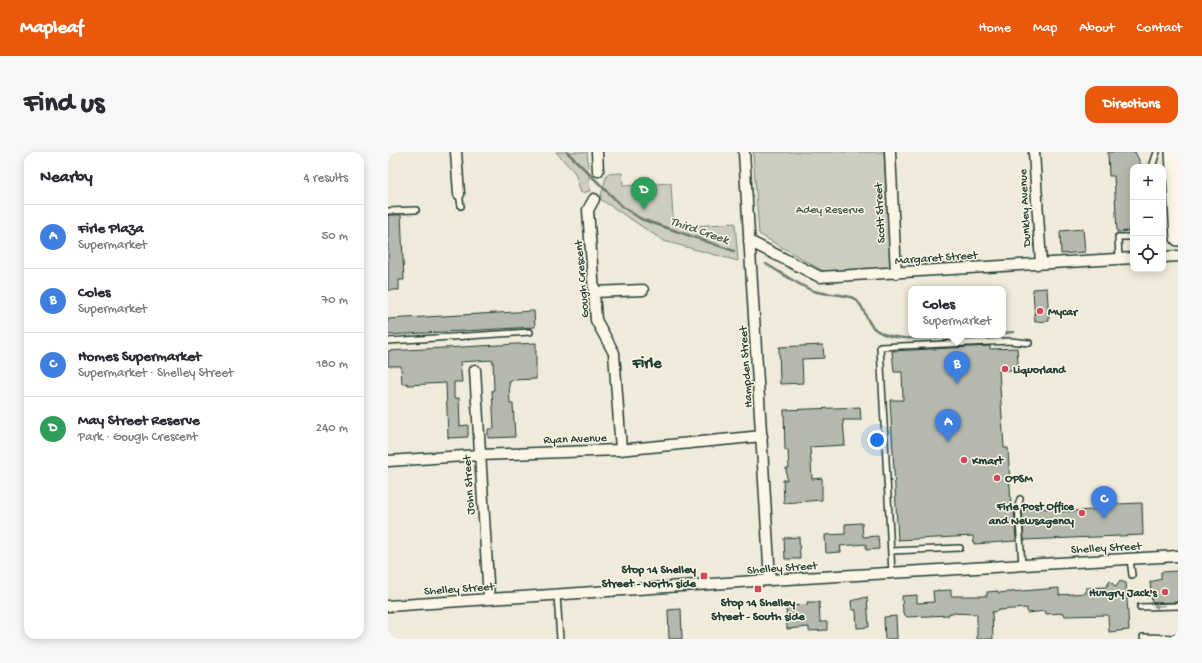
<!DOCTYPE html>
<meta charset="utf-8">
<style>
:root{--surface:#fff;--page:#f7f7f7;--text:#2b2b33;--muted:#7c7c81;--line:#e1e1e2;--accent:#ea580c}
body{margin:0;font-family:"Gochi Hand",sans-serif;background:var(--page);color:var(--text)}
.controls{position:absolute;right:12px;top:12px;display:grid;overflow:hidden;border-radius:8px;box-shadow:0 2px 10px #0003}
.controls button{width:36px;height:36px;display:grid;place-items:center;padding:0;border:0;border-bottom:1px solid var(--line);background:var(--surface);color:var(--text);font:20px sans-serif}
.you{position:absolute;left:489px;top:288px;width:14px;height:14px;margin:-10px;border:3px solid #fff;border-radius:50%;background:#1a73e8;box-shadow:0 0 0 6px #1a73e833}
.badge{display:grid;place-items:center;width:26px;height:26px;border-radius:50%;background:var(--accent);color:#fff;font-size:13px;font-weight:700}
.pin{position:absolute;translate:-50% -33px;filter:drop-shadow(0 1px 2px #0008)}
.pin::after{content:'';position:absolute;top:21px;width:14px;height:12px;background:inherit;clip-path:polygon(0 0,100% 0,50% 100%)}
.popup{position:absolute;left:520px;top:134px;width:98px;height:52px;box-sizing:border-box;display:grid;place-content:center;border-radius:8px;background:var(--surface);filter:drop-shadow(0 1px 3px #0005);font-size:13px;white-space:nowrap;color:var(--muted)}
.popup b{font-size:15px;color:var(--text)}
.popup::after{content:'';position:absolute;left:50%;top:100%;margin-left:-8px;border:8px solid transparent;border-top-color:var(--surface)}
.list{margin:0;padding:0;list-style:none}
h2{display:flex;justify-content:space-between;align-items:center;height:52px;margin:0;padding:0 16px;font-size:17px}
h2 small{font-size:13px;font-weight:400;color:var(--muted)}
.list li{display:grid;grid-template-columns:26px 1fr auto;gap:12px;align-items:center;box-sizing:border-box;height:64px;padding:0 16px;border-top:1px solid var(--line)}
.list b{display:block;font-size:15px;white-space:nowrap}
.list p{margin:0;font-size:13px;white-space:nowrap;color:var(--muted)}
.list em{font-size:13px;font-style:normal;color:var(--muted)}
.icon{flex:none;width:22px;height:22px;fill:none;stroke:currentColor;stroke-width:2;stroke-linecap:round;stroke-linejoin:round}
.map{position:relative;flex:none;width:790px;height:487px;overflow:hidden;border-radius:12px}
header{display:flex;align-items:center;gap:24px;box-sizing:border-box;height:56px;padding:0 20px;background:var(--accent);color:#fff}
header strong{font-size:19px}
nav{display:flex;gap:22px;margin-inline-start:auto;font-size:14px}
.intro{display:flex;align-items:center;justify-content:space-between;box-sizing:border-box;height:96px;padding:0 24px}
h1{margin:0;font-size:28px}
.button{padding:10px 18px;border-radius:12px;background:var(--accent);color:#fff;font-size:14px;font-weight:700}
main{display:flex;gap:24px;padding:0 24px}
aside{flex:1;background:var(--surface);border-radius:12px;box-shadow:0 2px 10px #0003}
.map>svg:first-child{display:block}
.green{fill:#cccdbf;stroke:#76857a}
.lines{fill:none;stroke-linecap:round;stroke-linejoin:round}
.stream{stroke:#6c7d71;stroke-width:2.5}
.building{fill:#b5b9ad;stroke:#1f3d34}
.lane-casing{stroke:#1f3d34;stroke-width:8}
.street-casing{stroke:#1f3d34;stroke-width:13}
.secondary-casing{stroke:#1f3d34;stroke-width:18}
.lane{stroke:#fcf5e5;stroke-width:5}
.street{stroke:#fcf5e5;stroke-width:10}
.secondary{stroke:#fcf5e5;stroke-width:15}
.oneway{fill:#8e998c}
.poi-dot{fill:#d1495b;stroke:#fcf5e5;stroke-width:1.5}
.labels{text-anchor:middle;stroke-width:3;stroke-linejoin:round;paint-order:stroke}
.street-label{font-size:12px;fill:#1f3d34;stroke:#fcf5e5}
.park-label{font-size:12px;fill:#425a50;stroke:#fcf5e5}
.poi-label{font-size:12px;font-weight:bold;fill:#1f3d34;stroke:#fcf5e5;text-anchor:start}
.water-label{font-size:13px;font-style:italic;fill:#455d53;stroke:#fcf5e5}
.district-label{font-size:16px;font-weight:bold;fill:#1f3d34;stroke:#fcf5e5}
</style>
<header>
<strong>Mapleaf</strong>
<nav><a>Home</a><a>Map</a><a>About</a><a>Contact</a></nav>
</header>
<div class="intro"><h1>Find us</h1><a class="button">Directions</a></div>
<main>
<aside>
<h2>Nearby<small>4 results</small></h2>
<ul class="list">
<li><span class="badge" style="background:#3f7fe0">A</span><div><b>Firle Plaza</b><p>Supermarket</p></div><em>50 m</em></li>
<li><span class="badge" style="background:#3f7fe0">B</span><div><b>Coles</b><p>Supermarket</p></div><em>70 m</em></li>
<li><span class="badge" style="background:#3f7fe0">C</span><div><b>Homes Supermarket</b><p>Supermarket · Shelley Street</p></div><em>180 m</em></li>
<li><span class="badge" style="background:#2e9e5b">D</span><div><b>May Street Reserve</b><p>Park · Gough Crescent</p></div><em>240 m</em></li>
</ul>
</aside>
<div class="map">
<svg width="790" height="487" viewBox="0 0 790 487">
<rect width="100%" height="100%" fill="#efeada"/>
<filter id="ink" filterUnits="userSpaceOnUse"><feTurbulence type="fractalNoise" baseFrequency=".025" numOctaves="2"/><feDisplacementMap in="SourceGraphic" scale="8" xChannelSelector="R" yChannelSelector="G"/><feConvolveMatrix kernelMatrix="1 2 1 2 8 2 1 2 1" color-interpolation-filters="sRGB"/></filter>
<g filter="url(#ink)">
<path class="green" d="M168,0H199L202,39L193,41L187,21Z
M365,0H496L503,118L437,120L371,82Z
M234,21L235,34L283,31L285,68L294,75L347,71L350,109L276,89L212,47L219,22Z"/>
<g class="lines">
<path class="stream" d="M179,0L235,55L253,67L346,99
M378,112C392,120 412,134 426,139C438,143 453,141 465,146C475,151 477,165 483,173C499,194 550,184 574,183
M615,181L626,180"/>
</g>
<path class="building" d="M720,0H747L752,10V15H745V79L729,80L726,24H721Z
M0,63H13L16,128H11V138H0Z
M695,77L697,100L673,102L672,79Z
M659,136L661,169L647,170L645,137Z
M146,159L147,175L0,183V167Z
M148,191V227L123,228V230H121L122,252H125L127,285L100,286V277H106L104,238H106L105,208L72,210L74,230H66V246H71L72,274L80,273V285L60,286L58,231L20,233L19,231L14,232L13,214H0V199Z
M435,193L436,206L414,207L415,231L392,232L391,195Z
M602,194V197L629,196L630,211L623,218L611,219L616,296H620L623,353L626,357L628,389L586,392L585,384L510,388L502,248H515L514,220H506L504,199Z
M472,255L473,268H455L457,293L422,295L424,327L434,326V348L396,351L395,328H399L398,316H401L400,298H397L396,258Z
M754,351L755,383L636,388L634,358L668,356V360L705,358V353Z
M474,371L475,385L490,384L491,397L478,398V392L452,394L453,400L438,401L437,383L457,382V372Z
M411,385L412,407H397L396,386Z
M790,419V450L764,451L762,430L773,427V420Z
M722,429L728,435L732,429L738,431L741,478L721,480L720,463L677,464L676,461L658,462V459L639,461V456L610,458V459L604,460L605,487H589V462L561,461V463L519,465L515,461L514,444L529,443V451L546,450L545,439L563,438V444H599V440L610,439V441L671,436V443L698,441V436L718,435Z
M479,445L481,475L469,476L468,458H464L463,449Z
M419,450H431L432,470H439V478L421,479V475L399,477L398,454L420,453Z
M293,457L294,487H281L280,458Z
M508,464L509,487H497L496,465Z"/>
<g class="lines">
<defs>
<path id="lane" d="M764,15L769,0
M71,42L73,54
M0,59L28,58
M731,107L730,85H745
M0,189L142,180
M632,347L630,354L634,413
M503,399L572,396
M742,407L744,423
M504,421L492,195L622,189L641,191
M169,443L172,487
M752,455L790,454
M755,485L790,486"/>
<path id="street" d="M68,0L71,42
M209,0L210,19
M356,0L382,428
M502,0L508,121
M646,0L653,111
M206,47L200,58L208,168L226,201L233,298
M361,89L432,125L745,106
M775,105L790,104
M206,140L255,138
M87,218L101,447
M0,309L91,303L231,298L374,284
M0,454L382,428L790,404"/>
<path id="secondary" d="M785,0L790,86"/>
</defs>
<use href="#lane" class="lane-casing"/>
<use href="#street" class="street-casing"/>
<use href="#secondary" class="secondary-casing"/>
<use href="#lane" class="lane"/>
<use href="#street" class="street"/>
<use href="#secondary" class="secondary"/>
</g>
<defs><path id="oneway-solid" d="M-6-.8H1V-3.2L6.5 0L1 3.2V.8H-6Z"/></defs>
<use class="oneway" href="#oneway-solid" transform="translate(771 454) rotate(177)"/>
</g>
<g class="poi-dot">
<circle cx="652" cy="159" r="4"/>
<circle cx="617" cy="217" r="4"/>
<circle cx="576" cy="308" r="4"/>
<circle cx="609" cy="326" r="4"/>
<circle cx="694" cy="361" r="4"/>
<rect x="312" y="420" width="8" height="8" rx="2"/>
<rect x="366" y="433" width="8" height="8" rx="2"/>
<circle cx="777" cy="440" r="4"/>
</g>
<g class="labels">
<g class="street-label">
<text transform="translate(636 56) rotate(-93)" y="4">Dunkley Avenue</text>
<text transform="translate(491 61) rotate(-93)" y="4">Scott Street</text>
<text transform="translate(548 105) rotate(-4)" y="4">Margaret Street</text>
<text transform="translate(193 127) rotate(-95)" y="4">Gough Crescent</text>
<text transform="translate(357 215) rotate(-94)" y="4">Hampden Street</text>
<text transform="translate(187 286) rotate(-2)" y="4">Ryan Avenue</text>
<text transform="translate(80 333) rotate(-94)" y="4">John Street</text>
<text transform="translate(718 395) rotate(-3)" y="4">Shelley Street</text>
<text transform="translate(394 415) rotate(-4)" y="4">Shelley Street</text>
<text transform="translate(71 436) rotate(-4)" y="4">Shelley Street</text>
</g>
<g class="park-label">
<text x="442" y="61">Adey Reserve</text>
</g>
<g class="poi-label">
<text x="660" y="163">Mycar</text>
<text x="625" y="221">Liquorland</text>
<text x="584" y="312">Kmart</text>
<text x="617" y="330">OPSM</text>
<text x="686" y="358" text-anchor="end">Firle Post Office<tspan x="686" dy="14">and Newsagency</tspan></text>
<text x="308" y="421" text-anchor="end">Stop 14 Shelley<tspan x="308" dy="14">Street - North side</tspan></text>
<text x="769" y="444" text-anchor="end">Hungry Jack's</text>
<text x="370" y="454" text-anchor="middle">Stop 14 Shelley<tspan x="370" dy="14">Street - South side</tspan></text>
</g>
<g class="water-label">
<text transform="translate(312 77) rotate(19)" y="5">Third Creek</text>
</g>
<g class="district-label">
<text x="259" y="215">Firle</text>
</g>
</g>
</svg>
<div class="controls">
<button>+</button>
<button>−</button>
<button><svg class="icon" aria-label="locate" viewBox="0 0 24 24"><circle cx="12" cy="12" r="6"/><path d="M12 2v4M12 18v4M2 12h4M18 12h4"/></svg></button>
</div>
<div class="you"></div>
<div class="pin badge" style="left:560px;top:290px;background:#3f7fe0">A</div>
<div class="pin badge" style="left:569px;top:232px;background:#3f7fe0">B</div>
<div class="popup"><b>Coles</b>Supermarket</div>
<div class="pin badge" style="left:716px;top:367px;background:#3f7fe0">C</div>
<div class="pin badge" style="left:256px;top:58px;background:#2e9e5b">D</div>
</div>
</main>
